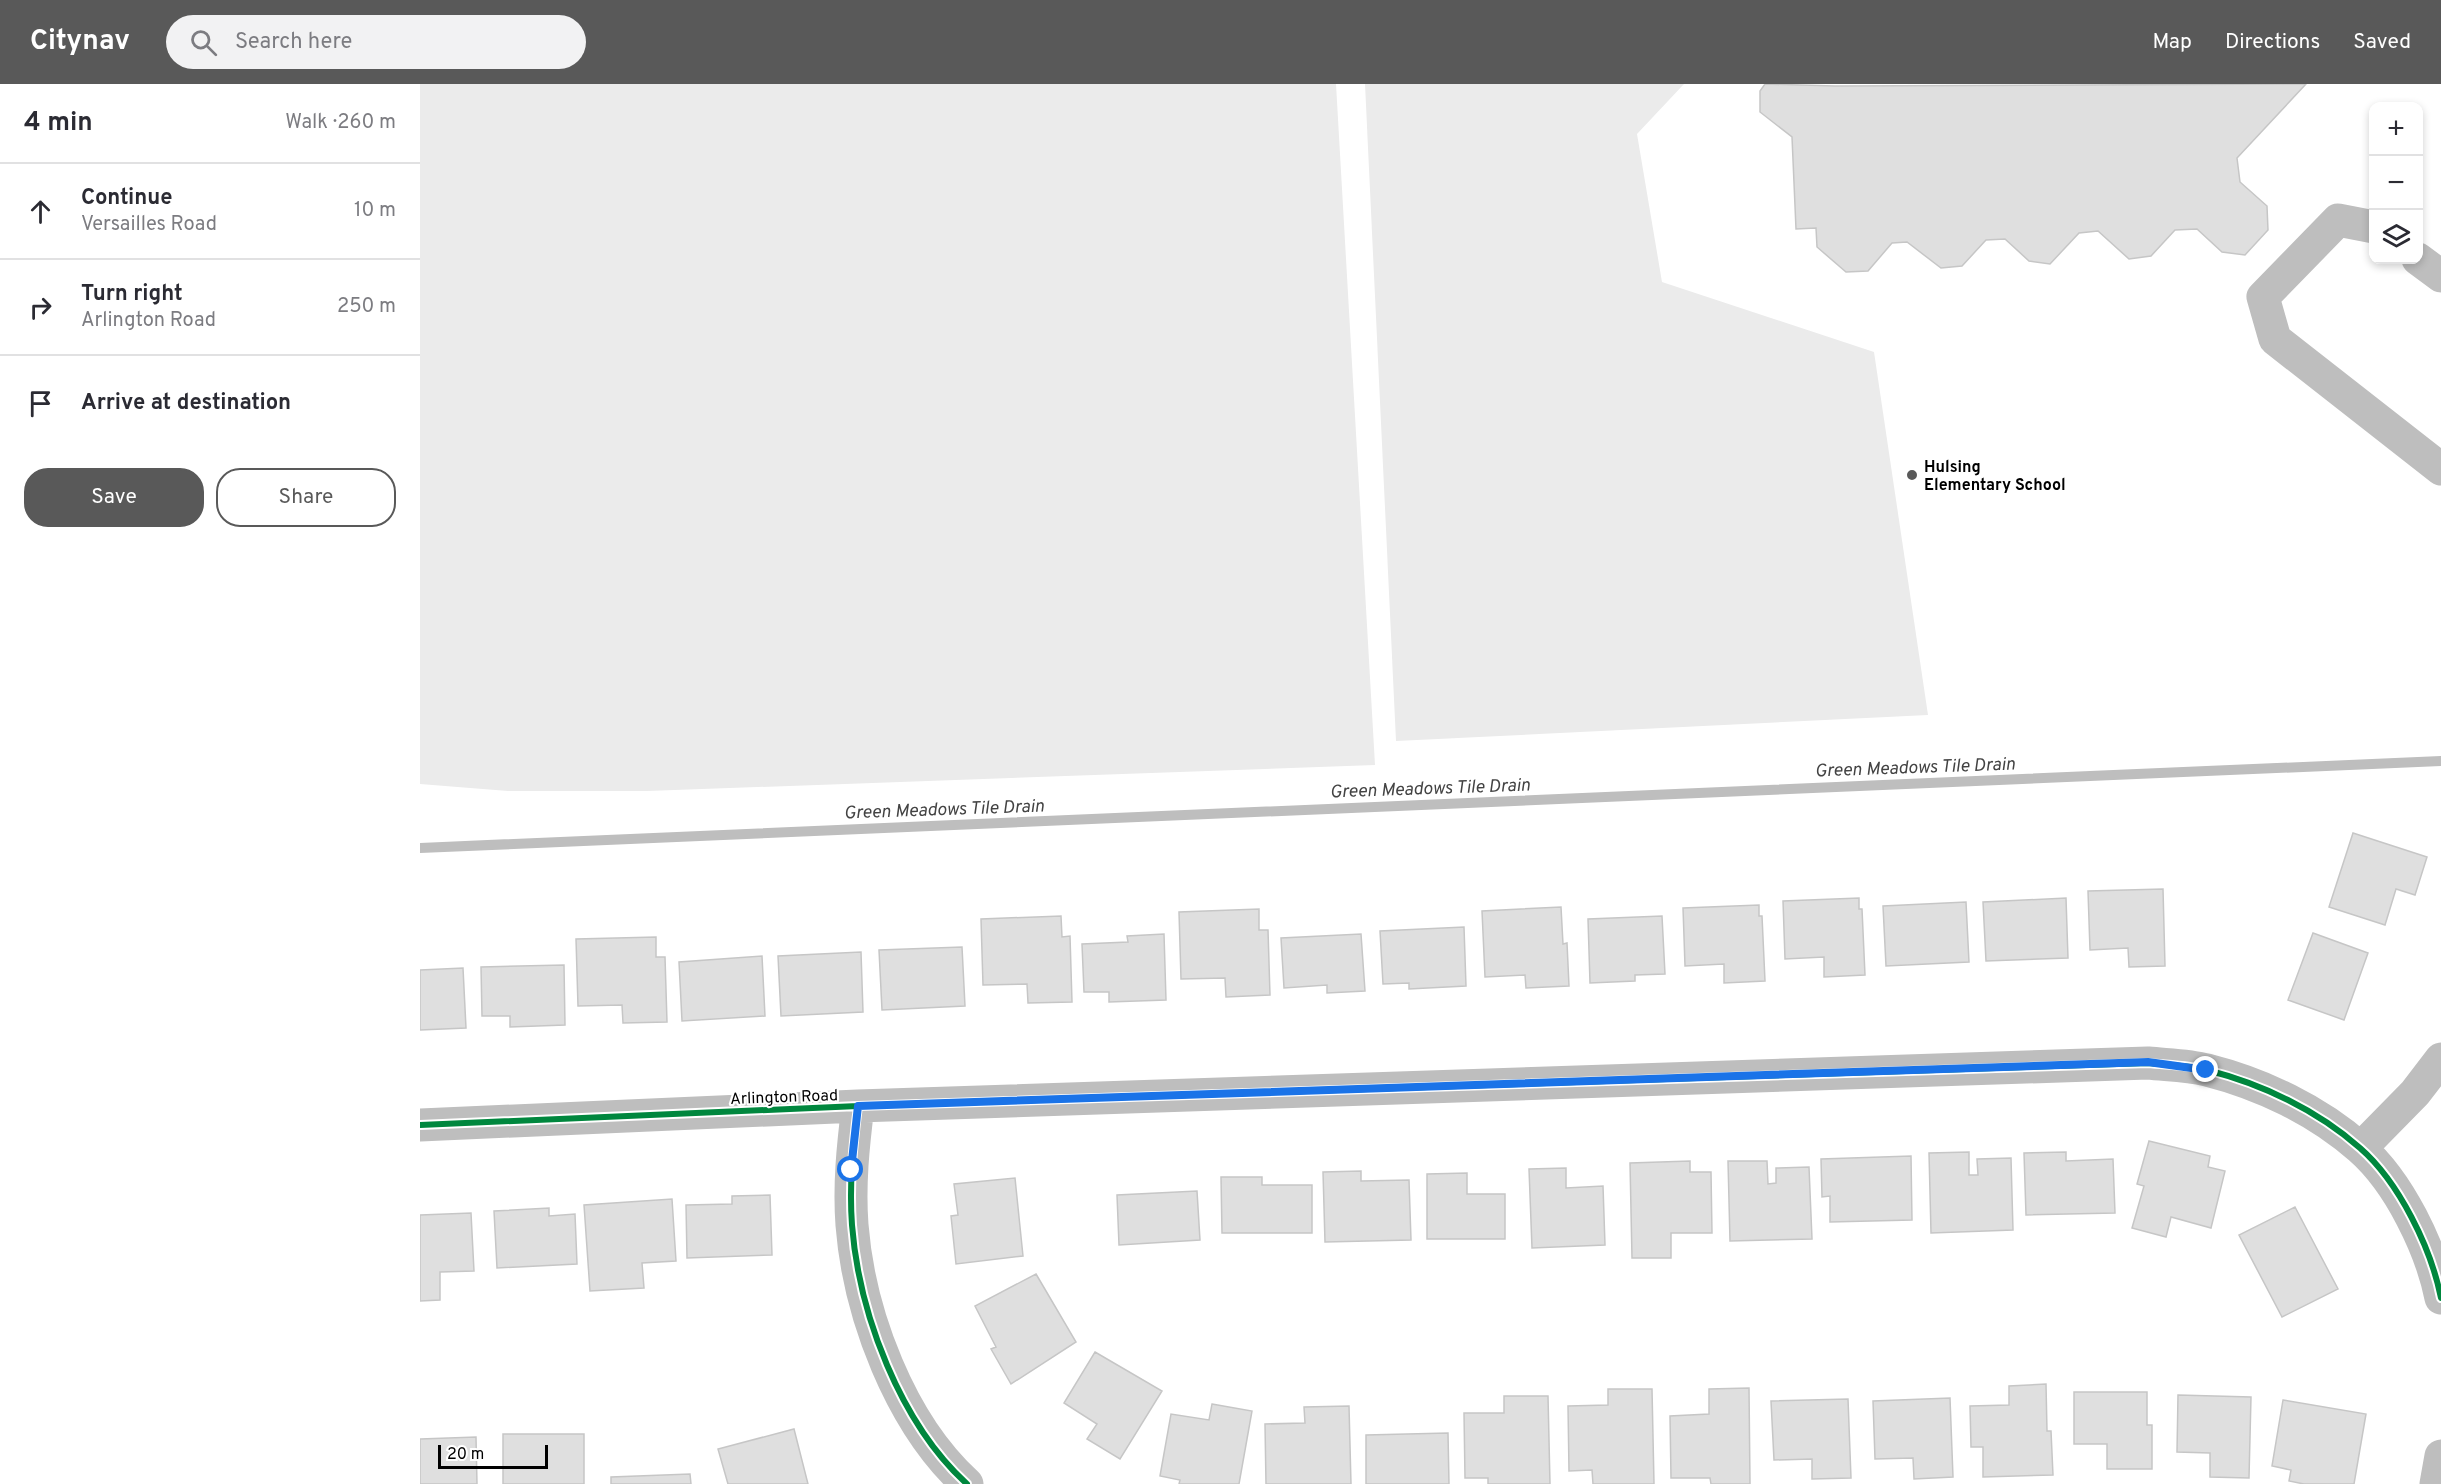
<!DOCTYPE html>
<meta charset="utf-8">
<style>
:root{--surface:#fff;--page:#f2f2f3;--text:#2b2b33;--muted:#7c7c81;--line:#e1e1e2;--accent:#595959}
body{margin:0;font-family:Overpass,sans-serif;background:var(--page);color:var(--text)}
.controls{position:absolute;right:18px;top:18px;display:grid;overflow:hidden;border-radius:12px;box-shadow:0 3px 9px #0003}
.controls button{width:54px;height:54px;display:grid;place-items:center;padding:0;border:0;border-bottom:2px solid var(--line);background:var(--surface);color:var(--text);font:30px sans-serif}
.scale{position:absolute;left:18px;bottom:15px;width:110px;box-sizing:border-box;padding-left:6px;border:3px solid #000;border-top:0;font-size:16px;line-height:21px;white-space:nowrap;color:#000;-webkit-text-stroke:4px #fff;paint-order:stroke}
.stop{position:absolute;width:18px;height:18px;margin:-14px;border:4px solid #1a73e8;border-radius:50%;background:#fff}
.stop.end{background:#1a73e8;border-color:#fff;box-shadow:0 2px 6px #0008}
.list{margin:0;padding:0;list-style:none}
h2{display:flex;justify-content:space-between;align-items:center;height:78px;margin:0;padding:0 24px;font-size:26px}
h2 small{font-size:20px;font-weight:400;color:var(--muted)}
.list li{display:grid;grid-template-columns:39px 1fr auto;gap:18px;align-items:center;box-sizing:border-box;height:96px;padding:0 24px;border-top:2px solid var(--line)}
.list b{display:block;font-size:22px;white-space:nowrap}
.list p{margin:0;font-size:20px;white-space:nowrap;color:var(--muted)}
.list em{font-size:20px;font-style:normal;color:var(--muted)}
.actions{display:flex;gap:12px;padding:18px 24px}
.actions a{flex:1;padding:14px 0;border:2px solid var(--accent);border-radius:24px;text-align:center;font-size:21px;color:var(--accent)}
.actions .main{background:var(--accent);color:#fff}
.icon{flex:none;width:33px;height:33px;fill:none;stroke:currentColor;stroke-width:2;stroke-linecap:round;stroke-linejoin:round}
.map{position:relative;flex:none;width:2021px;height:1400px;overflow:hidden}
header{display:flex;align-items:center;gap:36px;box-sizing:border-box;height:84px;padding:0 30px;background:var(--accent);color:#fff}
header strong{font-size:28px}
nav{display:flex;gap:33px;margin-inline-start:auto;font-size:21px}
.search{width:420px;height:54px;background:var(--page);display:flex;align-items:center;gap:15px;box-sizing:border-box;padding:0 21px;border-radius:33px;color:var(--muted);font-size:22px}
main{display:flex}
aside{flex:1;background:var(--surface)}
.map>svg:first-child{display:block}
.green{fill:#ebebeb}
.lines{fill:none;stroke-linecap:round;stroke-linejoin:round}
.stream{stroke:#bebebe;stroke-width:10}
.building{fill:#dfdfdf;stroke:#c6c6c6;stroke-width:1.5}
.minor{stroke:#bebebe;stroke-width:33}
.cycleway-casing{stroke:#fff;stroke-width:10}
.cycleway{stroke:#00873e;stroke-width:6}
.route{stroke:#1a73e8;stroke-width:8}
.poi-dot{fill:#595959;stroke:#fff;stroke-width:2}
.labels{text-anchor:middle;stroke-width:4.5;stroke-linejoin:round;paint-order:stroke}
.poi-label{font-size:16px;font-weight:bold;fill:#000;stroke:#fff;text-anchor:start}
.street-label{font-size:16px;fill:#000;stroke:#fff}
.water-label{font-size:18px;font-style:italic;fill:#434343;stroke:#fff}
</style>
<header>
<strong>Citynav</strong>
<div class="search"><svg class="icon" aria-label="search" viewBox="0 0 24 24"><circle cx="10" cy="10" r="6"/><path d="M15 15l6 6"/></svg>Search here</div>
<nav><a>Map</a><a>Directions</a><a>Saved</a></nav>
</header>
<main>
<aside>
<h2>4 min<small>Walk · 260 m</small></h2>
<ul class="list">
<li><svg class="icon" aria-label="ahead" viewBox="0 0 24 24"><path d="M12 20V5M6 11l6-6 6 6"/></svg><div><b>Continue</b><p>Versailles Road</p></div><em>10 m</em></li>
<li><svg class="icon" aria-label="right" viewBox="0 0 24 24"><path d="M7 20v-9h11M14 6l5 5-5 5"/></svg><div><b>Turn right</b><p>Arlington Road</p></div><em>250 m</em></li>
<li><svg class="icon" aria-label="arrive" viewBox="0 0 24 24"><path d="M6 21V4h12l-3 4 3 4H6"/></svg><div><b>Arrive at destination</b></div></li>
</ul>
<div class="actions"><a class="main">Save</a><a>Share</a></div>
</aside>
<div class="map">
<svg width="2021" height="1400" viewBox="0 0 2021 1400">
<rect width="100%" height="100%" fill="#fff"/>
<path class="green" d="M0,0H916L955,681L227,707H88L0,700Z
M945,0H1264L1217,50L1242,198L1454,268L1508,631L976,657Z"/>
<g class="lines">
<path class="stream" d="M0,764L2021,677"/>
</g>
<path class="building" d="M1345,0L1415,2L1886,0L1817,74L1820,98L1847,122L1848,146L1825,171L1802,168L1777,145L1755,146L1731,172L1709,175L1678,147L1659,149L1630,180L1609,177L1585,155L1566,156L1542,182L1521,184L1487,158L1472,159L1448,187L1426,188L1397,163L1396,144L1376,145L1372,53L1340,28V7Z
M1933,749L2007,773L1995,811L1976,805L1965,841L1909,823Z
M1743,805L1745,882L1709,883L1708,864L1670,866L1668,807Z
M1439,814V825H1442L1445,891L1404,893V873L1365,875L1363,817Z
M1646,814L1648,874L1566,877L1563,818Z
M1546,818L1549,878L1466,882L1463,822Z
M1339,821V832H1342L1345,897L1304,899V880L1265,882L1263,824Z
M1141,823L1143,860L1147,859L1149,902L1106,904L1105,891L1065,893L1062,827Z
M839,825V846H848L850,911L806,913L805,894L761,895L759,828Z
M641,832L642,853L650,852L652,918L608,919L607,900L563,901L561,835Z
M1242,832L1245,890L1215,891V897L1170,899L1168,835Z
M1044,843L1046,902L989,905V899L963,900L960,847Z
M1893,849L1948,869L1924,936L1868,916Z
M744,850L746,916L689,918V908H664L662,860L708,858L707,852Z
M941,850L945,907L907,909V901L864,904L861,854Z
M236,853V873H245L247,938L203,939L202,921L158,922L156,855Z
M542,863L545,922L462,926L459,866Z
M441,868L443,928L361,932L358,872Z
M342,872L345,932L262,937L259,878Z
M144,881L145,941L90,943V932H62L61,883Z
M43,884L46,944L0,946V886Z
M1729,1057L1790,1072L1788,1083L1805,1087L1791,1144L1751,1133L1746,1153L1712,1144L1724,1102L1717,1100Z
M1549,1068V1091H1558L1557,1075L1591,1074L1593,1146L1511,1149L1509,1069Z
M1646,1068V1077L1693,1075L1695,1129L1606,1131L1604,1069Z
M1491,1072L1492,1136L1410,1138V1112L1402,1113L1401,1075Z
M1270,1077V1088H1291L1292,1149H1251V1174H1212L1210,1079Z
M1308,1077H1347L1348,1100L1356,1099V1084L1389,1083L1392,1155L1310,1157Z
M1146,1084V1104L1183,1102L1185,1161L1112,1164L1109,1085Z
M941,1087V1097L989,1096L991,1156L905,1158L903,1088Z
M1047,1089V1110H1085V1155H1007V1090Z
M801,1093H842V1101H892V1149H802Z
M595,1094L603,1172L536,1180L531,1132L538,1131L534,1100Z
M777,1107L780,1156L699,1161L697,1111Z
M350,1111L352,1171L267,1174L266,1121L312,1120V1112Z
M252,1115L256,1177L222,1179L224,1204L170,1207L164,1121Z
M1875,1123L1918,1205L1862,1233L1819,1151Z
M129,1124V1132L155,1130L157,1180L77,1184L74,1127Z
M51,1129L54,1187L20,1188V1216L0,1217V1131Z
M616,1190L656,1258L591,1300L571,1265L576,1263L555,1222Z
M675,1268L742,1307L700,1375L667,1355L677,1340L644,1319Z
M1626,1300L1627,1347H1631L1633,1391L1563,1393V1363H1551L1550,1322L1589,1321V1302Z
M1329,1304L1330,1400H1291L1290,1394H1251L1250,1332L1289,1330V1305Z
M1188,1305H1232L1234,1400H1173L1172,1386L1149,1387L1148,1322L1188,1321Z
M1654,1308H1727V1341H1732V1385H1687V1360H1654Z
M1758,1311L1831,1313L1829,1394L1790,1393V1369L1757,1368Z
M1084,1312H1128L1130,1400H1068V1394H1045L1044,1329H1084Z
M1530,1314L1533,1393L1494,1395L1493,1374L1455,1375L1453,1317Z
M1428,1315L1431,1394L1392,1395V1375L1354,1376L1351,1317Z
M1863,1316L1946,1330L1934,1400H1884L1869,1397L1871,1386L1852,1382Z
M792,1320L832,1327L819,1400H759L760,1396L740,1392L751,1330L789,1336Z
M929,1322L931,1400H846L845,1340L885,1339L884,1323Z
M374,1345L388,1400H308L298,1365Z
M1028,1349L1029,1400H946V1351Z
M83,1350H164V1400H83Z
M56,1353L57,1400H0V1355Z
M270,1390L271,1400H191V1393Z"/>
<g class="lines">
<path class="minor" d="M1954,143L1918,136L1843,213L1855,255L2021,385
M1998,175L2021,192
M438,1022C433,1062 429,1101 432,1141C439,1230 480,1339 547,1400
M0,1041L438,1022L1728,979C1747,981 1768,981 1787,986C1842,1000 1897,1026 1940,1064C1979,1098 2011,1164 2021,1214
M1941,1064L1995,1009L2021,975
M2016,1400L2021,1372"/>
<defs>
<path id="cycleway" d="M438,1022C433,1062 429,1101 432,1141C439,1230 480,1339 547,1400
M0,1041L438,1022L1728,979C1747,981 1768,981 1787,986C1842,1000 1897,1026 1940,1064C1979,1098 2011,1164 2021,1214"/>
</defs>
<use href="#cycleway" class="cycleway-casing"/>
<use href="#cycleway" class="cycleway"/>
</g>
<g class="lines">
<path class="route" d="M431,1086L438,1022L1728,978L1786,986"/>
</g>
<circle class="poi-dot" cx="1492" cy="391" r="6"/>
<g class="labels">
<g class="poi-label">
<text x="1504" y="388">Hulsing<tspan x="1504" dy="18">Elementary School</tspan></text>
</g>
<g class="street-label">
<text transform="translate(364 1012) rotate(-2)" y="6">Arlington Road</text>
</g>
<g class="water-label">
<text transform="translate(1495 683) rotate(-2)" y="6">Green Meadows Tile Drain</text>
<text transform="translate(1010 704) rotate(-2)" y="6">Green Meadows Tile Drain</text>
<text transform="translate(524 725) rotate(-2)" y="6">Green Meadows Tile Drain</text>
</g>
</g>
</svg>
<div class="controls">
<button>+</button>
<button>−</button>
<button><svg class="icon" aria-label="layers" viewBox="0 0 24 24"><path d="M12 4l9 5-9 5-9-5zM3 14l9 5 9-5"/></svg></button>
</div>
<div class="scale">20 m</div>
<div class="stop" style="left:431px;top:1086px"></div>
<div class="stop end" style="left:1786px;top:986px"></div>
</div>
</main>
